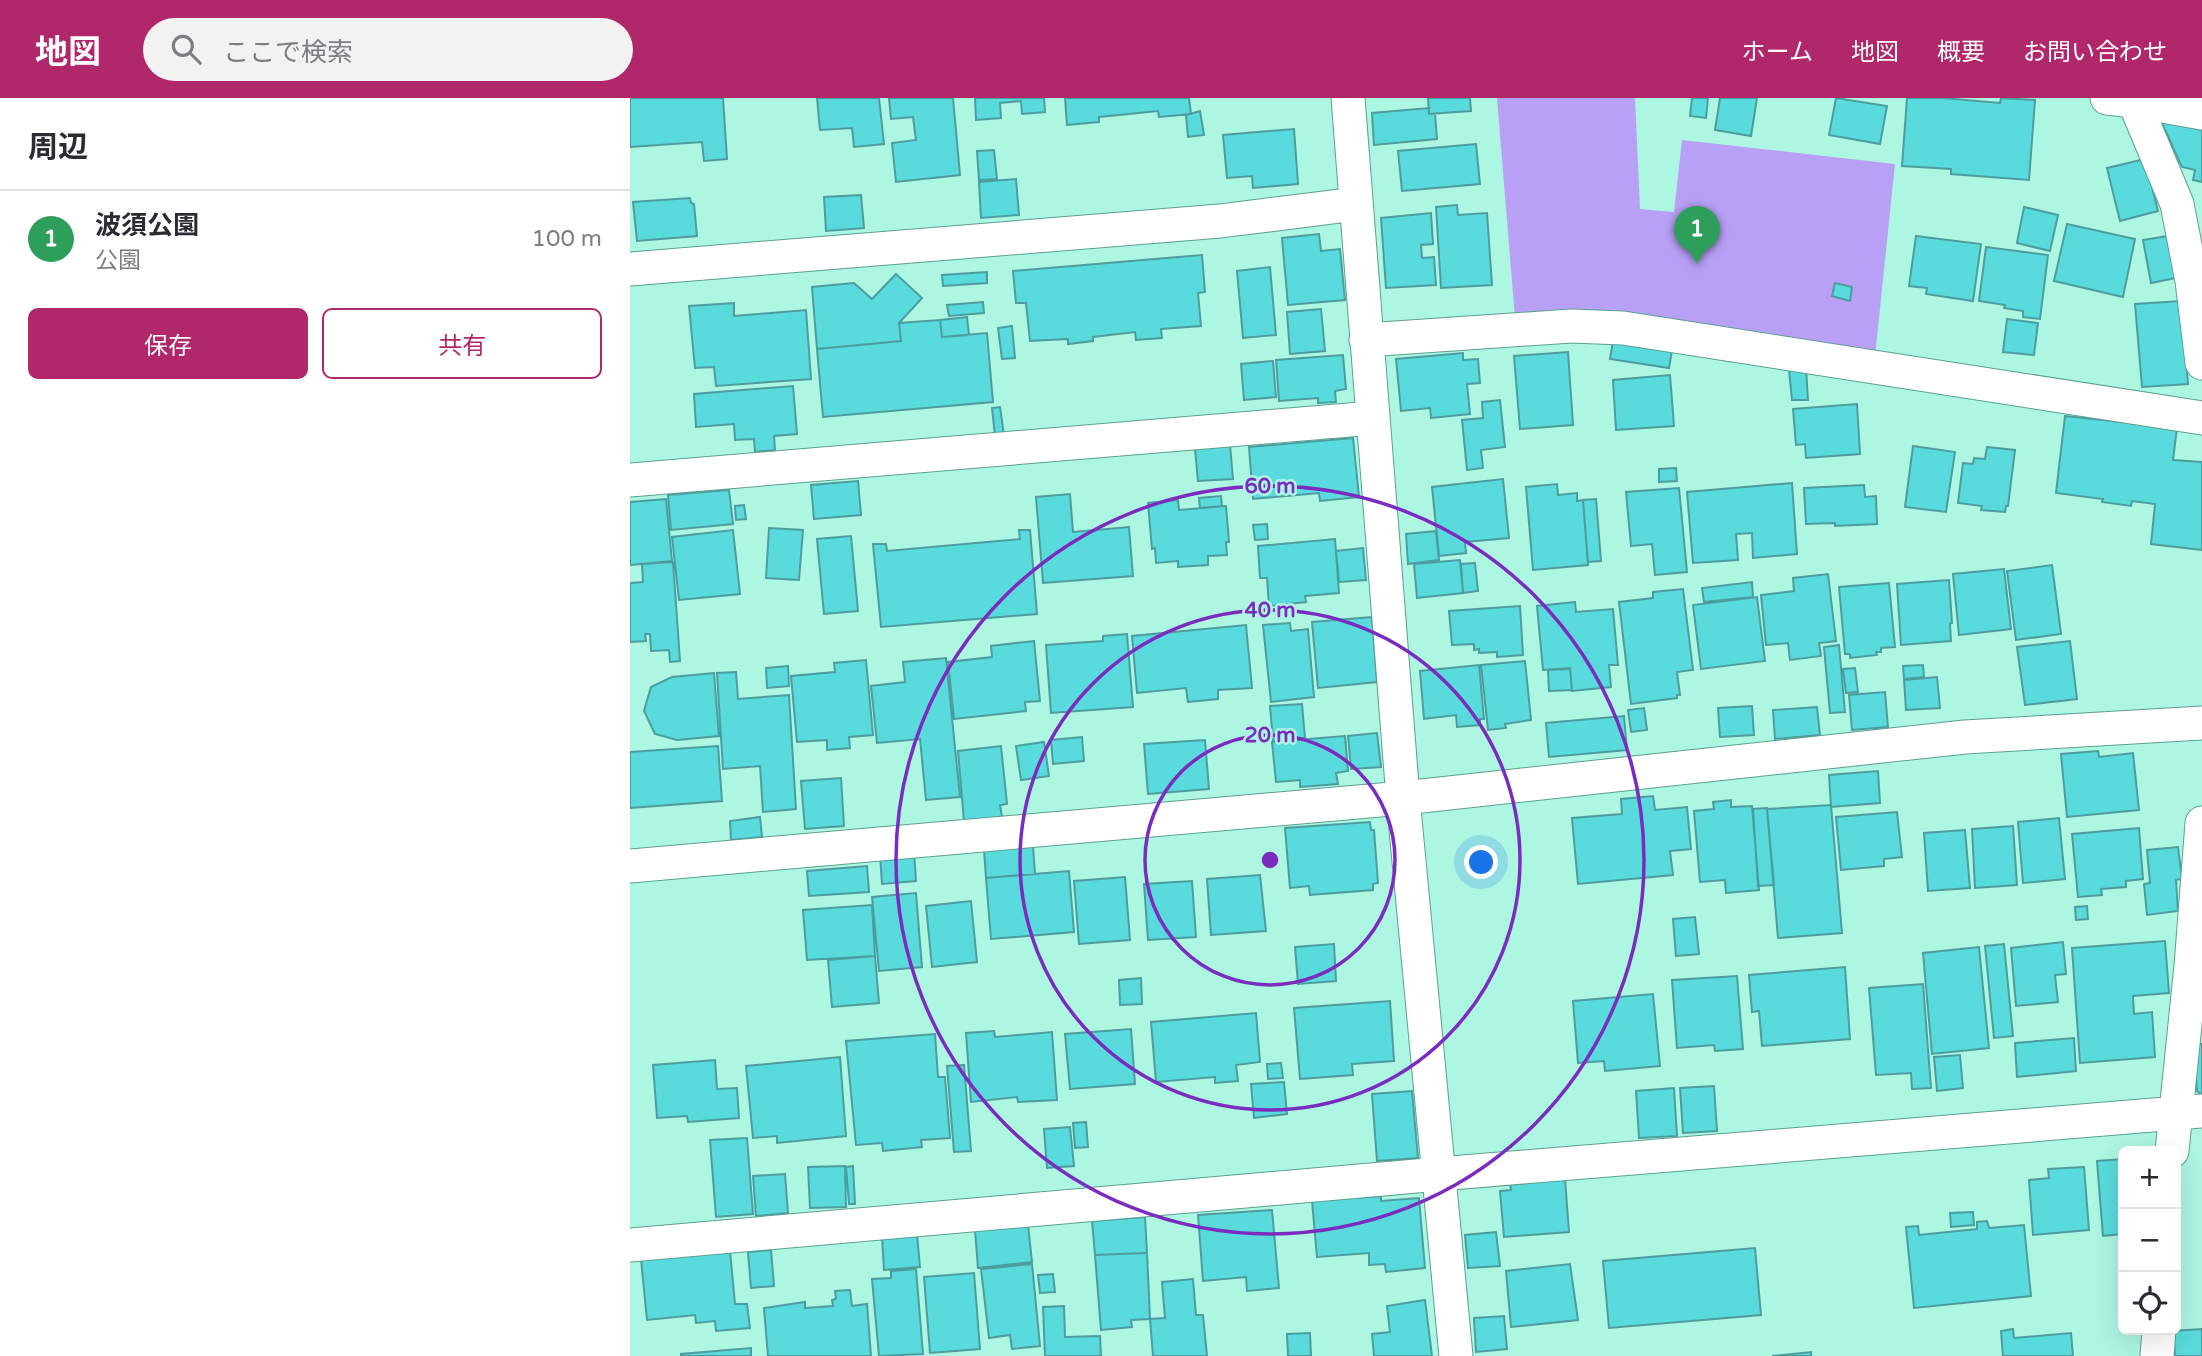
<!DOCTYPE html>
<html lang="ja">
<meta charset="utf-8">
<style>
:root{--surface:#fff;--page:#f2f2f3;--text:#2b2b33;--muted:#7c7c81;--line:#e1e1e2;--accent:#b1286a}
body{margin:0;font-family:"Varela Round","Noto Sans JP",sans-serif;background:var(--page);color:var(--text)}
.controls{position:absolute;right:21px;bottom:21px;display:grid;overflow:hidden;border-radius:10px;box-shadow:0 7px 28px #0002}
.controls button{width:63px;height:63px;display:grid;place-items:center;padding:0;border:0;border-bottom:2px solid var(--line);background:var(--surface);color:var(--text);font:35px sans-serif}
.you{position:absolute;left:852px;top:765px;width:24px;height:24px;margin:-18px;border:5px solid #fff;border-radius:50%;background:#1a73e8;box-shadow:0 0 0 10px #1a73e833}
.badge{display:grid;place-items:center;width:46px;height:46px;border-radius:50%;background:var(--accent);color:#fff;font-size:23px;font-weight:700}
.pin{position:absolute;translate:-50% -58px;filter:drop-shadow(0 2px 4px #0008)}
.pin::after{content:'';position:absolute;top:37px;width:24px;height:21px;background:inherit;clip-path:polygon(0 0,100% 0,50% 100%)}
.list{margin:0;padding:0;list-style:none}
h2{display:flex;justify-content:space-between;align-items:center;height:91px;margin:0;padding:0 28px;font-size:30px}
h2 small{font-size:23px;font-weight:400;color:var(--muted)}
.list li{display:grid;grid-template-columns:46px 1fr auto;gap:21px;align-items:center;box-sizing:border-box;height:98px;padding:0 28px;border-top:2px solid var(--line)}
.list b{display:block;font-size:26px;white-space:nowrap}
.list p{margin:0;font-size:23px;white-space:nowrap;color:var(--muted)}
.list em{font-size:23px;font-style:normal;color:var(--muted)}
.actions{display:flex;gap:14px;padding:21px 28px}
.actions a{flex:1;padding:16px 0;border:2px solid var(--accent);border-radius:10px;text-align:center;font-size:24px;color:var(--accent)}
.actions .main{background:var(--accent);color:#fff}
.icon{flex:none;width:38px;height:38px;fill:none;stroke:currentColor;stroke-width:2;stroke-linecap:round;stroke-linejoin:round}
.map{position:relative;flex:none;width:1572px;height:1258px;overflow:hidden}
header{display:flex;align-items:center;gap:42px;box-sizing:border-box;height:98px;padding:0 35px;background:var(--accent);color:#fff}
header strong{font-size:33px}
nav{display:flex;gap:38px;margin-inline-start:auto;font-size:24px}
.search{width:490px;height:63px;background:var(--page);display:flex;align-items:center;gap:18px;box-sizing:border-box;padding:0 24px;border-radius:38px;color:var(--muted);font-size:26px}
main{display:flex}
aside{flex:1;background:var(--surface)}
.map>svg:first-child{display:block}
.green{fill:#b9a0f7}
.building{fill:#59dbdd;stroke:#4d9d9e;stroke-width:2}
.lines{fill:none;stroke-linecap:round;stroke-linejoin:round}
.street-casing{stroke:#59a190;stroke-width:35}
.street{stroke:#fff;stroke-width:33}
.ring{fill:none;stroke:#7b2cbf;stroke-width:3.5}
.centre{fill:#7b2cbf;stroke:#acf6e2;stroke-width:3.5}
.ring-label{font-size:21px;text-anchor:middle;font-weight:bold;fill:#7b2cbf;stroke:#acf6e2;stroke-width:5;stroke-linejoin:round;paint-order:stroke}
</style>
<header>
<strong>地図</strong>
<div class="search"><svg class="icon" aria-label="search" viewBox="0 0 24 24"><circle cx="10" cy="10" r="6"/><path d="M15 15l6 6"/></svg>ここで検索</div>
<nav><a>ホーム</a><a>地図</a><a>概要</a><a>お問い合わせ</a></nav>
</header>
<main>
<aside>
<h2>周辺<small></small></h2>
<ul class="list">
<li><span class="badge" style="background:#2e9e5b">1</span><div><b>波須公園</b><p>公園</p></div><em>100 m</em></li>
</ul>
<div class="actions"><a class="main">保存</a><a>共有</a></div>
</aside>
<div class="map">
<svg width="1572" height="1258" viewBox="0 0 1572 1258">
<rect width="100%" height="100%" fill="#acf6e2"/>
<path class="green" d="M867,0H1005L1010,111L1044,114L1052,42L1265,66L1245,258L885,220Z"/>
<path class="building" d="M0,0H93L97,61L74,63L72,44L0,49Z
M187,0H249L254,46L224,49L222,30L190,32Z
M259,0H323L330,77L266,84L262,45L286,42L283,19L261,21Z
M345,0H414L415,14L392,16L391,3L370,5L371,20L346,22Z
M435,0H559L561,16L529,19L528,13L469,19V24L437,27Z
M798,0H840L841,13L799,16Z
M1062,0H1078L1076,20L1060,18Z
M1090,0H1127L1121,38L1085,32Z
M1206,0L1257,8L1250,46L1199,37Z
M1277,0H1313L1370,5L1371,0L1405,2L1399,82L1321,76V71L1272,68Z
M799,10V16H805L807,41L744,47L742,15Z
M570,13L574,37L558,39L556,17Z
M1531,23L1572,32V84L1563,82L1565,72L1552,69Z
M664,31L668,86L623,90L622,78L597,80L593,37Z
M846,46L850,86L772,93L768,53Z
M364,52L367,81L349,82L347,53Z
M1515,61L1528,113L1490,123L1477,70Z
M386,81L389,117L351,120L349,84Z
M231,97L234,130L196,133L194,99Z
M60,100L61,105L64,106L67,138L7,143L3,104Z
M827,107L828,117L857,115L862,187L811,190L806,109Z
M1394,109L1428,117L1420,153L1387,145Z
M801,115L803,146L791,147L792,160L804,159L806,187L756,190L751,120Z
M1437,126L1505,141L1493,199L1424,183Z
M689,136L691,153L710,151L715,202L658,207L652,140Z
M1286,138L1351,146L1343,203L1296,196L1297,190L1279,188Z
M1538,138L1546,180L1521,185L1513,142Z
M1356,149L1418,157L1410,221L1393,219V213L1374,210L1375,207L1349,203Z
M572,157L575,194L568,195L571,228L531,231L532,240L506,242L505,234L463,239V243L438,246V241L400,243L396,205H386L383,173Z
M640,169L646,237L613,240L607,173Z
M357,174V185L313,188L312,177Z
M266,176L292,200L269,225L271,243L187,251L182,189L224,185L242,201Z
M1205,185L1222,189L1220,203L1202,198Z
M1551,203L1558,286L1512,289L1505,206Z
M353,204L354,215L319,218L317,207Z
M104,205V218L176,212L181,281L86,288L84,269L65,270L59,208Z
M691,211L695,253L660,256L657,214Z
M337,219L339,237L312,239L310,222Z
M1377,221L1408,225L1404,257L1373,254Z
M310,222L312,239L357,235L363,304L193,319L187,251L271,243L269,225Z
M382,228L385,260L372,261L368,230Z
M983,243L1042,252L1039,270L980,261Z
M938,254L943,327L890,331L884,258Z
M833,255V262L848,261L850,285L837,286L840,316L801,320L800,310L771,313L766,261Z
M713,257L716,291L705,293L706,304L688,305V300L649,303L646,262Z
M643,263L646,299L614,302L611,266Z
M1176,270L1178,302H1162L1159,272Z
M1040,277L1044,328L986,332L983,282Z
M163,288L167,336L144,338L145,352L125,354L124,341L105,342L104,326L66,329L64,296Z
M870,302L875,349L851,352L853,370L837,372L832,322L853,320L852,304Z
M1227,306L1230,356L1176,360L1175,346L1166,347L1163,311Z
M370,309L374,337L365,338L362,310Z
M1435,318L1547,330L1543,362L1572,364V452L1521,446L1525,406L1502,403L1501,408L1472,404L1473,401L1426,395Z
M723,340L729,399L690,403L689,395L623,401L619,349Z
M600,347L603,381L568,383L565,351Z
M1283,348L1325,354L1316,414L1275,409Z
M1357,349L1385,352L1378,408H1376L1375,414L1351,412L1352,408L1328,405L1333,365L1343,366L1344,360L1355,361Z
M1046,370L1047,383L1029,384V371Z
M873,381L879,440L835,444L836,455L809,458L802,389Z
M228,383L231,417L184,421L181,387Z
M1162,385L1167,456L1123,460L1122,435L1106,436L1108,462L1063,465L1057,394Z
M927,386L928,397L947,395V403L953,402L958,467L903,472L896,389Z
M1234,387L1235,399L1246,398L1247,426L1205,428V425L1176,426L1174,390Z
M1049,390L1057,474L1025,477L1022,446L1001,448L996,394Z
M99,392L103,426L41,432L38,397Z
M440,396L443,434L499,429L503,478L413,485L406,399Z
M591,398L592,408L570,410L569,400Z
M36,401L42,463L0,467V404Z
M966,401L971,463L958,464L953,402Z
M548,402L549,412L596,408L599,444H596L597,457L578,458V467L548,469V463L526,465L525,450L522,451L518,405Z
M114,407L116,421L106,422L105,408Z
M637,426L638,441L625,442L623,427Z
M139,430L173,432L169,482L136,480Z
M103,432L110,496L49,502L42,439Z
M389,432H400L407,516L251,529L243,446H256L257,453L390,441Z
M806,433L809,462L778,466L776,436Z
M221,438L228,513L194,516L187,441Z
M705,441L709,495L675,498L676,504L639,508L637,480H630L628,448Z
M733,450L736,482L709,484L706,453Z
M830,462L833,495L787,500L784,466Z
M43,464L50,563L40,564L39,552L21,553L20,536H15L16,543L0,544V485L13,484L12,466Z
M845,465L848,493L833,495L831,466Z
M1422,467L1431,536L1386,542L1377,473Z
M1374,471L1381,531L1329,537L1323,476Z
M1198,476L1206,543L1189,545L1191,558L1160,562L1158,545L1136,547L1131,497L1164,493L1163,480Z
M1319,482L1322,525L1320,526L1321,543L1271,547L1267,486Z
M1122,484L1123,499L1074,504L1072,490Z
M1259,485L1265,549L1251,550V554H1246L1247,557L1220,560V556H1215L1209,489Z
M1053,491L1063,572L1047,574L1050,597H1047V600L1001,606L989,504L1023,500V494Z
M1127,499L1135,563L1071,571L1063,507Z
M945,504L946,514L983,511L988,567H979L981,589L942,593L940,570L913,572L907,508Z
M890,508L893,557L867,559V554L849,555V551L844,552V546L822,547L819,513Z
M742,519L747,584L688,590L682,524Z
M660,525L661,533L678,531L684,599L641,604L633,527Z
M616,527L622,590L588,592V601L558,604L556,590L507,595L502,538Z
M497,536L503,609L421,615L416,547L473,543V538Z
M404,543L410,603L395,604L396,613L324,621L318,564L362,559L361,548Z
M1440,543L1447,601L1395,607L1387,549Z
M1209,547L1215,614L1200,615L1194,549Z
M316,560L330,699L296,702L290,641L247,645L241,588L275,584L273,564Z
M236,562L243,637L219,639L220,650L197,652V642L167,644L161,578L205,574L204,565Z
M895,563L901,622L875,626L876,630L858,632L851,567Z
M849,567L854,621H850V627L827,629L826,617L794,621L790,573Z
M1293,567L1294,579L1274,581L1273,568Z
M158,568L159,588L137,590L136,570Z
M1225,570L1228,594L1216,595L1213,571Z
M940,571L942,592L919,593L918,572Z
M106,574L108,601L159,597L166,711L133,714L130,668L93,671L87,575Z
M84,575L89,638L47,642L25,636L14,613L21,589L42,579Z
M1307,579L1310,610L1276,612L1274,582Z
M1255,594L1258,629L1222,632L1219,597Z
M672,606L675,640L643,643L640,608Z
M1122,608L1124,637L1090,639L1088,610Z
M1187,609L1190,637L1145,641L1143,612Z
M1014,610L1017,632L1001,634L998,612Z
M994,618L997,652L919,659L916,625Z
M747,635L751,669L721,671L718,638Z
M715,638L718,673L706,675L708,686L670,689V682L646,684L642,644Z
M452,639L454,663L423,666L421,642Z
M575,642L579,691L518,696L514,646Z
M414,644L419,678L391,682L386,648Z
M88,648L92,703L0,710V654Z
M371,648L377,706L370,707L372,719L334,723L328,653Z
M1468,653L1469,659L1503,655L1509,712L1437,719L1431,656Z
M1248,673L1250,705L1201,709L1199,677Z
M211,680L214,728L175,731L171,683Z
M1023,698L1025,712L1057,709L1061,751L1040,753L1043,777L948,786L942,720L992,716L991,701Z
M1101,702V709L1122,708L1129,792L1096,795L1095,782L1070,784L1064,713L1084,711L1083,704Z
M1201,707L1212,835L1148,840L1137,711Z
M1137,710L1144,787L1128,788L1123,711Z
M1267,714L1272,759L1254,761V768L1211,772L1206,719Z
M130,719L132,739L101,742L100,723Z
M1429,720L1435,781L1393,785L1388,724Z
M740,724L741,732H744L748,785L743,786V792L680,797L679,788L660,790L655,730Z
M1383,728L1387,787L1345,790L1342,731Z
M1509,730L1513,781L1496,783V789L1471,791L1472,797L1448,799L1442,736Z
M1335,732L1340,790L1298,793L1294,735Z
M403,748L405,776L356,780L354,752Z
M1548,749L1552,781L1546,782L1548,813L1517,817L1514,786L1520,785L1517,752Z
M284,754L286,783L252,786L250,757Z
M237,768L239,794L179,798L177,773Z
M439,773L444,834L361,841L356,780Z
M630,777L636,833L581,837L577,781Z
M495,779L500,842L449,846L444,783Z
M562,783L566,839L518,842L514,786Z
M286,795L292,869L249,873L242,799Z
M341,803L347,864L302,869L296,808Z
M242,807L245,858L177,862L173,812Z
M1457,808L1458,821L1446,822L1445,809Z
M1065,819L1069,856L1046,858L1043,821Z
M1535,843L1539,895L1503,898L1504,916L1522,914L1525,959L1450,965L1442,850Z
M1433,844L1436,876L1425,877L1428,904L1386,908L1381,850Z
M704,846L706,883L668,886L665,849Z
M1374,846L1383,938L1364,940L1355,848Z
M1349,849L1359,950L1302,956L1293,855Z
M245,858L249,905L202,909L198,862Z
M1215,869L1220,941L1132,948L1129,913L1122,914L1119,877Z
M1107,878L1113,951L1085,953L1084,947L1047,950L1042,882Z
M511,880L512,906L490,907L489,882Z
M1293,886L1301,990L1282,991L1281,975L1246,977L1239,890Z
M1023,896L1030,968L975,973L974,963L948,965L943,903Z
M760,903L764,963L722,966L723,977L670,981L664,910Z
M626,915L630,964L606,967L608,983L585,985V979L526,984L521,924Z
M501,931L505,986L440,991L435,936Z
M364,933L365,939L422,934L427,1002L388,1004L387,999L341,1004L336,935Z
M305,936L308,979H315L320,1040L291,1042L292,1049L253,1053L252,1045L226,1047L216,943Z
M1444,940L1446,973L1387,979L1385,945Z
M1567,946H1572V997L1567,993L1565,970Z
M1330,957L1333,990L1307,993L1304,959Z
M210,959L216,1038L147,1045V1038L123,1040L116,968Z
M85,962L87,991L107,990L109,1020L58,1024L57,1018L27,1020L23,967Z
M651,965L653,980L638,981L637,966Z
M334,967L341,1053L324,1054L317,968Z
M654,984L657,1016L624,1020L621,986Z
M1084,988L1087,1033L1053,1035L1050,990Z
M1044,990L1047,1038L1009,1040L1006,993Z
M782,993L788,1060L747,1063L742,996Z
M456,1024L458,1049L445,1050L443,1025Z
M440,1029L444,1068L417,1070L414,1031Z
M117,1040L123,1116L86,1119L80,1042Z
M1493,1061V1136L1473,1138L1467,1063Z
M215,1068L216,1109L180,1110L178,1069Z
M223,1068L225,1106H219L216,1069Z
M1454,1069L1459,1132L1403,1137L1399,1082L1419,1080L1418,1071Z
M155,1076L158,1115L126,1118L123,1078Z
M935,1081L939,1134L874,1139L870,1093L881,1092L880,1085Z
M751,1098V1103L789,1100L795,1170L756,1174L755,1166L739,1167V1155L687,1159L682,1103Z
M642,1112L649,1190L617,1193L616,1179L573,1183L568,1117Z
M1343,1114L1344,1127L1321,1129L1320,1115Z
M515,1119L517,1155L465,1157L462,1123Z
M1357,1123L1359,1130L1394,1127L1401,1198L1284,1210L1276,1129L1288,1128L1289,1137L1347,1131V1124Z
M398,1127L402,1164L348,1170L345,1132Z
M866,1134L870,1168L838,1170L835,1137Z
M287,1136L290,1169L254,1172L252,1139Z
M1125,1150L1131,1217L979,1230L973,1163Z
M141,1152L144,1188L121,1190L118,1154Z
M100,1153L105,1206H117L120,1230L86,1233L85,1223L66,1225L65,1217L17,1222L11,1161Z
M517,1155L520,1221L501,1222L502,1229L471,1232L465,1157Z
M402,1166L410,1248L382,1251L380,1237L359,1240L351,1171Z
M940,1166L948,1222L881,1229L876,1173Z
M286,1171L293,1256L249,1258L242,1181L261,1180V1173Z
M344,1175L350,1251L300,1255L294,1179Z
M423,1176L425,1194L410,1195L408,1177Z
M563,1181L566,1217H573L577,1258H523L520,1221L535,1220L532,1184Z
M220,1192L222,1208L237,1206L241,1258H138L134,1210L175,1204V1210L203,1208L202,1202L206,1201L205,1193Z
M795,1202L802,1258H744L742,1236L760,1234L757,1208Z
M434,1208L435,1239L470,1238L471,1258H415L413,1209Z
M874,1218L877,1251L846,1254L844,1220Z
M1383,1231L1384,1240L1441,1235L1443,1258H1373L1371,1233Z
M1572,1231V1258H1545L1543,1233Z
M680,1235L681,1258H658L657,1236Z
M121,1250V1258H51V1256Z
M1181,1254V1258H1142Z"/>
<g class="lines">
<defs>
<path id="street" d="M718,0L773,700L826,1258
M1477,0L1504,3L1572,15
M1504,3L1547,106L1562,183
M0,171L590,123L726,106
M1572,173L1562,183L1572,265
M736,242L941,228L993,230L1572,320
M0,382L743,320
M0,768L773,700L1335,639L1572,625
M1542,1053L1561,868L1572,725
M0,1147L809,1076L1572,1013
M1527,1258L1529,1232"/>
</defs>
<use href="#street" class="street-casing"/>
<use href="#street" class="street"/>
</g>
<g class="ring">
<circle cx="640" cy="762" r="125"/>
<circle cx="640" cy="762" r="250"/>
<circle cx="640" cy="762" r="374"/>
</g>
<circle cx="640" cy="762" r="10" class="centre"/>
<g class="ring-label">
<text x="640" y="395">60 m</text>
<text x="640" y="519">40 m</text>
<text x="640" y="644">20 m</text>
</g>
</svg>
<div class="controls">
<button>+</button>
<button>−</button>
<button><svg class="icon" aria-label="locate" viewBox="0 0 24 24"><circle cx="12" cy="12" r="6"/><path d="M12 2v4M12 18v4M2 12h4M18 12h4"/></svg></button>
</div>
<div class="you"></div>
<div class="pin badge" style="left:1067px;top:166px;background:#2e9e5b">1</div>
</div>
</main>
